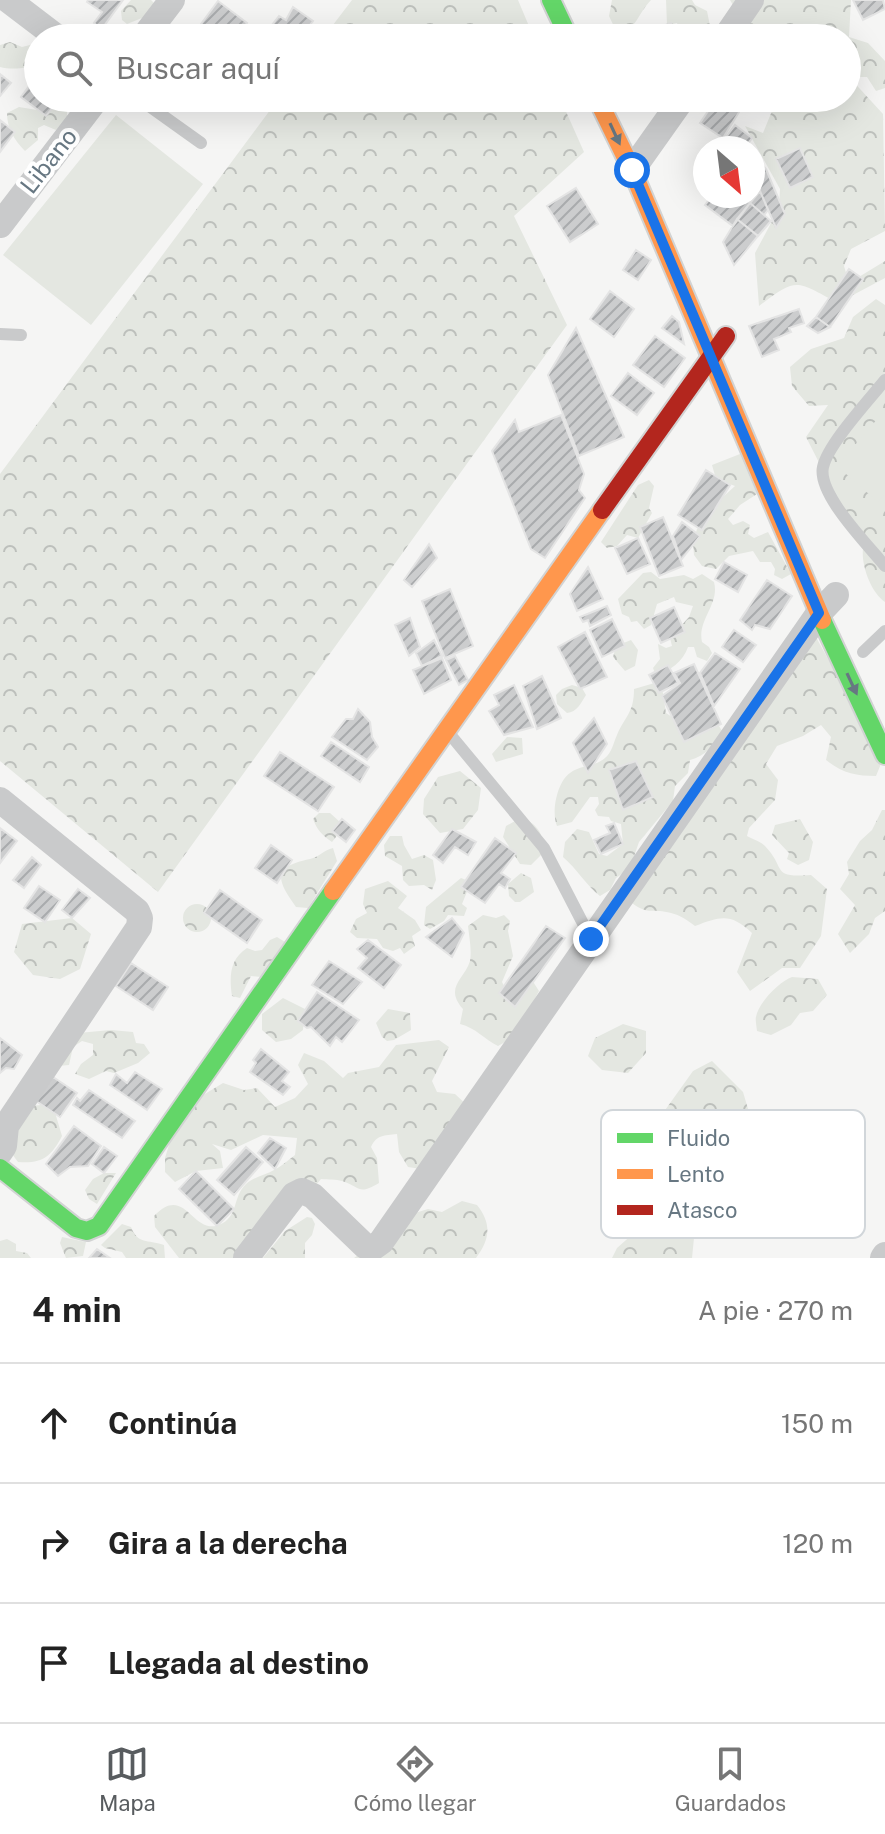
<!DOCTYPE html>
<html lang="es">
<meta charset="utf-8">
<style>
:root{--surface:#fff;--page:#f2f2f2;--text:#222;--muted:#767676;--line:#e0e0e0;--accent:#585c5f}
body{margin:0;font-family:"Public Sans",sans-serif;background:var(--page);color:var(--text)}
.compass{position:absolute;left:693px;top:136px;width:72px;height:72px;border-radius:50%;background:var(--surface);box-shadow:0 8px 32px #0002;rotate:152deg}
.stop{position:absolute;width:24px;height:24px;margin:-18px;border:6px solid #1a73e8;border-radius:50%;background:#fff}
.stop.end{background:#1a73e8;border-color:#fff;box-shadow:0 2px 8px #0008}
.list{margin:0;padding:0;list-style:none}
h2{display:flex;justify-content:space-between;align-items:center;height:104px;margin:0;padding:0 32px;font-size:34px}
h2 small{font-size:26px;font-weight:400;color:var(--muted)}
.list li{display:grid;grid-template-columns:52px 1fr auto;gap:24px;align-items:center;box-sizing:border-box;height:120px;padding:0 32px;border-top:2px solid var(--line)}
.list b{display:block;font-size:30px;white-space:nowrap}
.list em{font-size:26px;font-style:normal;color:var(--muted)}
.icon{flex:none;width:44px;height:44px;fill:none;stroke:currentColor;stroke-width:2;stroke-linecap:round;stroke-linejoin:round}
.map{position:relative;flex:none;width:885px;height:1258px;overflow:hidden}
.search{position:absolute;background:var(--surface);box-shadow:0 8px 32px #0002;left:24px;right:24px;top:24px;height:88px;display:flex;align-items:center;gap:20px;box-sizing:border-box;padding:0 28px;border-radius:44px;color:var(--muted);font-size:30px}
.sheet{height:464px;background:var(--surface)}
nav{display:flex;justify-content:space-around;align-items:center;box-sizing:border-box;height:112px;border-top:2px solid var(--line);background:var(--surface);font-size:22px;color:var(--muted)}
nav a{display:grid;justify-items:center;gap:4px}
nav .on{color:var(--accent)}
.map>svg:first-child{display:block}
.forest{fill:url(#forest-crowns)}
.pitch{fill:#e4e7e1}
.building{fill:url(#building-hatch);stroke:#e4e4e4;stroke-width:2}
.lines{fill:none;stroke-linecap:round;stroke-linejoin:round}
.fast-casing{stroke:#d2d3d3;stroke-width:22}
.slow-casing{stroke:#d2d3d3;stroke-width:22}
.jam-casing{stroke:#d2d3d3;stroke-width:22}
.lane{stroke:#c9cacb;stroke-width:12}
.street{stroke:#c9cacb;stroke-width:26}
.fast{stroke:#63d668;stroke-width:18}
.slow{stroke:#ff974d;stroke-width:18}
.jam{stroke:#b3261e;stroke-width:18}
.oneway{fill:#677782}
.route{stroke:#1a73e8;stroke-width:10}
.labels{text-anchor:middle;stroke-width:8;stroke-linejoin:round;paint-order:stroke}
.street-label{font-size:24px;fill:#677782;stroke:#fff}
.key{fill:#fff;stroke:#d1d6da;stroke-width:2}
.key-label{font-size:22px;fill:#677782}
</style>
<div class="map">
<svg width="885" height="1258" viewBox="0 0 885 1258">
<defs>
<pattern id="forest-crowns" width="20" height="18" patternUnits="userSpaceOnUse" patternTransform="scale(2)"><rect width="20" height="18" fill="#e4e7e1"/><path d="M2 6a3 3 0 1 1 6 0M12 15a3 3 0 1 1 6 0" fill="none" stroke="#bdc0bc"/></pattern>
<pattern id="building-hatch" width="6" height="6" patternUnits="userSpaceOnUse" patternTransform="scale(2)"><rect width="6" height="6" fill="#cccdce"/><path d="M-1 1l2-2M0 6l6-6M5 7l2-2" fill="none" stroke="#a9abad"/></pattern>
</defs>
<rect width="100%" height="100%" fill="#f5f5f4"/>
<path class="forest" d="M131,0H151L155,4L147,16L127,24L122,20L121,11Z
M352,0H518L534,38H323Z
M612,0H651C636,16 639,26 618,35L609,16Z
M666,0H692L695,5L707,11L710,26L705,38H679L681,35L677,23L667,25Z
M730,0H851L849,37L868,43L885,61V88L876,91L867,77H849L883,114L885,231L851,249L844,266L849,283L885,261V278L838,303C796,281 798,276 759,306L755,253L779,208L780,189L745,126L763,133L776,101L775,98H847V38H716L734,7Z
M10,42L22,47L38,43V62C30,69 11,70 0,67V45Z
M62,98H89L82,104L72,106L67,112V121L56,130L44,125L38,128V140L25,151C14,140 7,128 7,113L19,107L49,112Z
M279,98H560L584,152L514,216L567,325L158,892L0,761V474Z
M876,299L885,305V602C871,593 861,565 863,549L806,437L828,405L809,406L792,386L790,367L811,349L844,338L853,317Z
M740,454L757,494L740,505L728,519L733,525L743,521L750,525L748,534L754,538L768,532L791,574L782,579L774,575L775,569L771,562H760L753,551L729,556L716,569L702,566L694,555L693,543L697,529L707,520L713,506L735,486L716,479L712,465Z
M649,480L654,486L649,508L652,513L638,538L627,535L617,546L607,548L601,542L638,485Z
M651,572L660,579L684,575L693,579L702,574L714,582C720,604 697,620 702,642L709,647L712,653L707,661L697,657L694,647H688C683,662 670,670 656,676L653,668L660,659L658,644L666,648L672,646L670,638L689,617L693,606L676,602L674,597L657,604L651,625L644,629L637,621L631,622L629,617L622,614L618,599L643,573Z
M811,628L883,759L876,776C856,776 842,773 826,760L831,737L821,725L803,736L777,746L766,764L778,780L775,800L749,828L747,836C752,839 760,841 765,846C787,869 770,878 811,875L827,889L821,936L800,968H782L750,991L737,972L752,933C731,913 721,916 695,926C687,920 680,915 671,913C653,908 649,916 632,903Z
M631,640L638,650L635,666L625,671L613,657L616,646Z
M658,682L663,693L666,713L675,719L716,721L722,731C716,745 705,756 690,760L688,773L675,786L673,801L639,842L630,868L616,878L610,890L600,896C586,885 577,869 563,857L565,842L577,829L589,832L599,854L607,856L623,844L621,824L611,821L609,817L598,816L595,810L599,804L598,797H590L572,822L557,826C551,812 557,782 570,773C580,765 595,767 605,758C612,752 613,744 617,735C625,716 634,713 634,689Z
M572,685L582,688L586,695C581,703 577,712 567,713L557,704L556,695L562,689Z
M507,737L522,738L523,754L496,762L492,754Z
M460,771L481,788L478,810L463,829L440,833L423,814L424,799L438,777Z
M882,810H885V911L875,918L869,934L850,953L838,934L855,905L840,889L849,874L847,862L860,841L872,830Z
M319,813H330L340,822L336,837L332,842C322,835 317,830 313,819Z
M522,817C539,826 544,834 543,853L531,865L520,864L503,837L506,826Z
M800,819L813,842L809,860L798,865L787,859L789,853L772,835L775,825Z
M390,836H402L404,845L412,859L424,855L433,860L436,880L432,890L424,885L409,886L403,880L402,866L385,856L384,845Z
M333,848L337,861L308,908L296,907C276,879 272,867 310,859C319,857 324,850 333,848Z
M521,873L531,878L534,892L520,902H515L509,896L508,884Z
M461,878L471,882L462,904L467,908L464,916L448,915L444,921L430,929L424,925L426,907Z
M388,881L407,896L398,908L415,920L421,930L412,936L415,946L404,954L400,948L393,951L383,948L377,939L357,938L350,932L356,919L367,913L363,904L365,889Z
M183 918a14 14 0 1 1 28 0a14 14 0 1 1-28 0Z
M483,915L496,918L504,915L510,921L508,931L513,956L502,982L506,990L530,977L539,991L514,1037L498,1046C484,1039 476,1028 460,1024L463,1009C444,987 464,980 470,961C472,950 469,936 468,926Z
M72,918L91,934L80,969L60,979L33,975L14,952L22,924Z
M277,937L285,942L261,977L251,976L240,998L232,996C229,976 230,959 247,948L255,951L262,950L270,940Z
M792,977L818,979L827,995L813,1011L800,1013L791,1025L771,1035L757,1031C757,1030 755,1018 756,1017C758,1003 780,981 792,977Z
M283,998L305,1009L303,1030L291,1039L276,1042L262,1030V1014Z
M388,1009L410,1013L411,1030L394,1040L387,1041L382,1037L376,1023Z
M623,1024L646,1031V1053L628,1073L602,1070L588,1056L595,1038Z
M111,1030L133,1032L136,1043L144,1044L150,1053L138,1063L114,1073L106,1071L89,1079L75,1074L81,1064L93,1055V1044L82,1041L73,1047L69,1065L58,1066L78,1033Z
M439,1040L449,1047L432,1081L437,1092L455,1094L469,1107L421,1169L408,1167L399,1152L397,1134C384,1136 377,1134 371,1147L377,1158L379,1183C358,1195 362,1188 342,1181C336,1179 328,1180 321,1179L307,1196L241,1258H179L155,1227L154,1216C185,1183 192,1235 219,1225C239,1217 232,1197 246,1184C254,1177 265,1175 274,1170C282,1166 288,1160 295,1155L297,1138L263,1135L231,1150L212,1144L220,1151L223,1168L196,1171L175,1182L165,1172V1158L180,1109L223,1083L244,1090L257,1088L275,1107L295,1098L308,1084L298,1065L304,1053L324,1061L343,1078L348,1073L379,1067L396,1045Z
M712,1061L743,1092L752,1122L744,1157L718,1184L696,1218L692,1258H612L617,1248L652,1217L675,1164L663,1146L658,1120L693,1071Z
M41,1105L54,1109L62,1136C51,1157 42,1164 18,1162L12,1154L10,1118L29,1106Z
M104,1173H116L97,1204L89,1199L85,1190L93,1179Z
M462,1201L477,1205C492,1224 490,1239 476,1258H354L415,1213L428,1209L442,1212Z
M307,1217L312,1218L315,1224L312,1235L305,1243V1258H263L285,1231Z
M122,1224L131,1227C138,1245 147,1239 164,1245L165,1258H126L122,1252L105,1248L101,1245Z
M62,1237L86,1242L83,1256L66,1258L60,1243Z
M7,1239L16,1244V1251L27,1253L31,1258H0V1241Z"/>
<path class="pitch" d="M116,115L203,184L91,325L3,255Z
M885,410V494L878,502L837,466Z"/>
<path class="building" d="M88,0H123L101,30L94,23L102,12L87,2Z
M853,0H883L885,9L863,20Z
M218,1L247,23L236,38H219L201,24Z
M293,7L313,21L300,38H280L284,32L272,25L279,16L286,20Z
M671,23L680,38H646L654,29Z
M0,74L11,83L0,96Z
M38,74V98H61L46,116L21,97Z
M717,98L739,112L723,138L700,123Z
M0,120L15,132L0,152Z
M735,125L752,138L745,148H736L724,140Z
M800,148L813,177L790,188L776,159Z
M753,156L766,169L785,214L776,228L760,191L753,186Z
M576,188L598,224L570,242L547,206Z
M760,191L768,210L764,215L750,203Z
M712,196H741L750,203L733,226L705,205Z
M750,203L771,221L758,236L737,219Z
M737,219L758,236L734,265L723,242Z
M636,250L651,260L638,280L623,270Z
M849,269L863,279L830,327L816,317Z
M610,291L634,309L614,337L590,319Z
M799,309L804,323L789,328L791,332L774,339L779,350L762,357L749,326Z
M672,316L679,322L684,344L662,328Z
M816,317L830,327L818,333L807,326Z
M576,328L624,437L579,456L548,375Z
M655,336L685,358L664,387L633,365Z
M628,373L654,393L637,415L611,396Z
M561,415L584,474L579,490L585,498L545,558L531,549L492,451L515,420L519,432Z
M706,470L730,485L702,530L678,515Z
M663,517L683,566L659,576L640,527Z
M682,522L700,536L681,560L673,536Z
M638,538L650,564L627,574L615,548Z
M429,544L437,558L412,587L404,580Z
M724,562L747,575L738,592L715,579Z
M588,567L603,599L577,611L570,594Z
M767,580L792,596L770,629L755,625L752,630L740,620Z
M450,589L473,646L445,658L422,601Z
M607,606L611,615L590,626L588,620L583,622L580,617Z
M674,607L685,632L661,643L650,618Z
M410,618L420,647L409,656L395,625Z
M612,619L625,646L602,657L590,630Z
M734,630L756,645L743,662L722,647Z
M585,632L607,677L580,689L558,647Z
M434,640L442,656L422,666L416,653Z
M715,653L740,669L714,706L700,673Z
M455,656L468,680L459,685L446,660Z
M442,658L451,680L424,694L413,670Z
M694,664L721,724L684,742L662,696L680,683L674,673Z
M668,665L678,683L659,693L649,675Z
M542,676L561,718L537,729L523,686Z
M514,685L533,727L504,735L489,711L499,705L494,695Z
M358,709L370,722L372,737L378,747L367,760L332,737L346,719H353Z
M594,718L607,744L588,773L573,743Z
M331,742L369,767L360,782L321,756Z
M280,752L334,787L318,811L264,776Z
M636,761L653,797L623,810L609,770Z
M342,819L355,830L346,842L332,831Z
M614,823L623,844L601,854L594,840L610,833L606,826Z
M0,828L17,841L0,863Z
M452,829L476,842L468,855L455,847L443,863L433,855Z
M495,838L516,853L501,873L510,879L505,888L499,884L485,903L461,887Z
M271,845L292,860L277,883L255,868Z
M32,857L41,865L24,888L13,880Z
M39,886L60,900L45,922L24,908Z
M78,889L90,898L72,918L62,910Z
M220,890L262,920L247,943L204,913Z
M452,918L464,933L452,957L426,937Z
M546,926L565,938L515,1007L499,993Z
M368,940L401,965L384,988L358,968L367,958L357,949Z
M329,961L362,982L343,1004L312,985Z
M131,963L168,987L153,1010L116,986Z
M317,992L359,1020L342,1042L336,1037L330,1046L311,1027L307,1028L298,1021Z
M0,1038L22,1055L14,1069L6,1068L0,1073Z
M261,1049L289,1072L282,1081L290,1087L283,1095L250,1072L256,1063L253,1060Z
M135,1072L162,1089L147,1110L110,1085L116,1074L127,1083Z
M53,1077L77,1093L60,1117L36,1101Z
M89,1090L135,1121L122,1138L73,1105L77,1098L80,1101Z
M74,1126L101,1146L88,1166L70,1167L58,1176L46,1164Z
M270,1138L286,1148L275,1169L258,1153Z
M104,1147L117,1156L104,1173L92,1164Z
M246,1147L263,1162L234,1195L217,1180Z
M196,1171L234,1209L217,1226L179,1189Z
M97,1249L110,1258H89Z"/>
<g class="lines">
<defs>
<path id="fast" d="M551,0L569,38
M822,620L885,755
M0,1168L76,1228L87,1231L99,1226L333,891"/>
<path id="slow" d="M597,98L632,170L822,620
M333,891L602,510"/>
<path id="jam" d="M602,510L726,336"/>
</defs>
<use href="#fast" class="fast-casing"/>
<use href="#slow" class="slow-casing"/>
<use href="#jam" class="jam-casing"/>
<path class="lane" d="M138,98L201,143
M0,334L21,335
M885,380C869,400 828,444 823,467C817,494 868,545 885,566
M863,652L885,631
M448,732L544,848L591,939"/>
<path class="street" d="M8,0L58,38
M143,38L172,0
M725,38L751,0
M632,170L683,98
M0,225L97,98
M0,800L137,911L140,918L139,927L6,1126L4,1146L0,1152
M246,1258L294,1195L302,1191L313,1196L365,1246L374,1247L381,1242L819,613L836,595
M883,1258L885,1255"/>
<use href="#fast" class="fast"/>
<use href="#slow" class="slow"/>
<use href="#jam" class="jam"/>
</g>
<defs><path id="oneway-solid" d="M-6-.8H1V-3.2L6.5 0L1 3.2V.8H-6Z" transform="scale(2)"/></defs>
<g class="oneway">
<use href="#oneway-solid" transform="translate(615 134) rotate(65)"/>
<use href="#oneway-solid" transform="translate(852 684) rotate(65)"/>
</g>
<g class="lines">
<path class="route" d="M591,939L819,613L632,170"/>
</g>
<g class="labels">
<g class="street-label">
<text transform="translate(49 161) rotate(-52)" y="8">Libano</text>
</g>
</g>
<rect x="601" y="1110" width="264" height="128" rx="12" class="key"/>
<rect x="617" y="1133" width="36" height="10" fill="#63d668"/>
<rect x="617" y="1169" width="36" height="10" fill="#ff974d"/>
<rect x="617" y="1205" width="36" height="10" fill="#b3261e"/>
<g class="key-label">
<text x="667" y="1146">Fluido</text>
<text x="667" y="1182">Lento</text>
<text x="667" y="1218">Atasco</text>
</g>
</svg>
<svg class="compass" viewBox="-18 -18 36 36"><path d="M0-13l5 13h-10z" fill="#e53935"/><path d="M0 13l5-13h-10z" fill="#767676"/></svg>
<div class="stop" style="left:632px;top:170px"></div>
<div class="stop end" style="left:591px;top:939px"></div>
<div class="search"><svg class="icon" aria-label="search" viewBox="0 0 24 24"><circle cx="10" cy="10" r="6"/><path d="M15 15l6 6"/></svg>Buscar aquí</div>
</div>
<section class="sheet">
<h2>4 min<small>A pie · 270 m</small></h2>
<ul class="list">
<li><svg class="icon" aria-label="ahead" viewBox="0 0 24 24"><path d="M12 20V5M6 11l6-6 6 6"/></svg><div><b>Continúa</b></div><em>150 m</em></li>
<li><svg class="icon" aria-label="right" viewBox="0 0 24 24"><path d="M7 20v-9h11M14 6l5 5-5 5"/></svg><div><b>Gira a la derecha</b></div><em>120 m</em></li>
<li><svg class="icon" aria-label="arrive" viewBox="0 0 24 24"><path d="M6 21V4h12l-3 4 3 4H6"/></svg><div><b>Llegada al destino</b></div></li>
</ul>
</section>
<nav>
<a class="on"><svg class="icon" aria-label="map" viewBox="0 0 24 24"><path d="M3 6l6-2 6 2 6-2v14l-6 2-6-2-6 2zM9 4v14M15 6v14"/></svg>Mapa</a>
<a><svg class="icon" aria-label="directions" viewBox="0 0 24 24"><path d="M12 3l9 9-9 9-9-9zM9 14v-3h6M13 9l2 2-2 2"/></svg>Cómo llegar</a>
<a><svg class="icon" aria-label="saved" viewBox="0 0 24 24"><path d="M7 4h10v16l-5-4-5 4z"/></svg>Guardados</a>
</nav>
